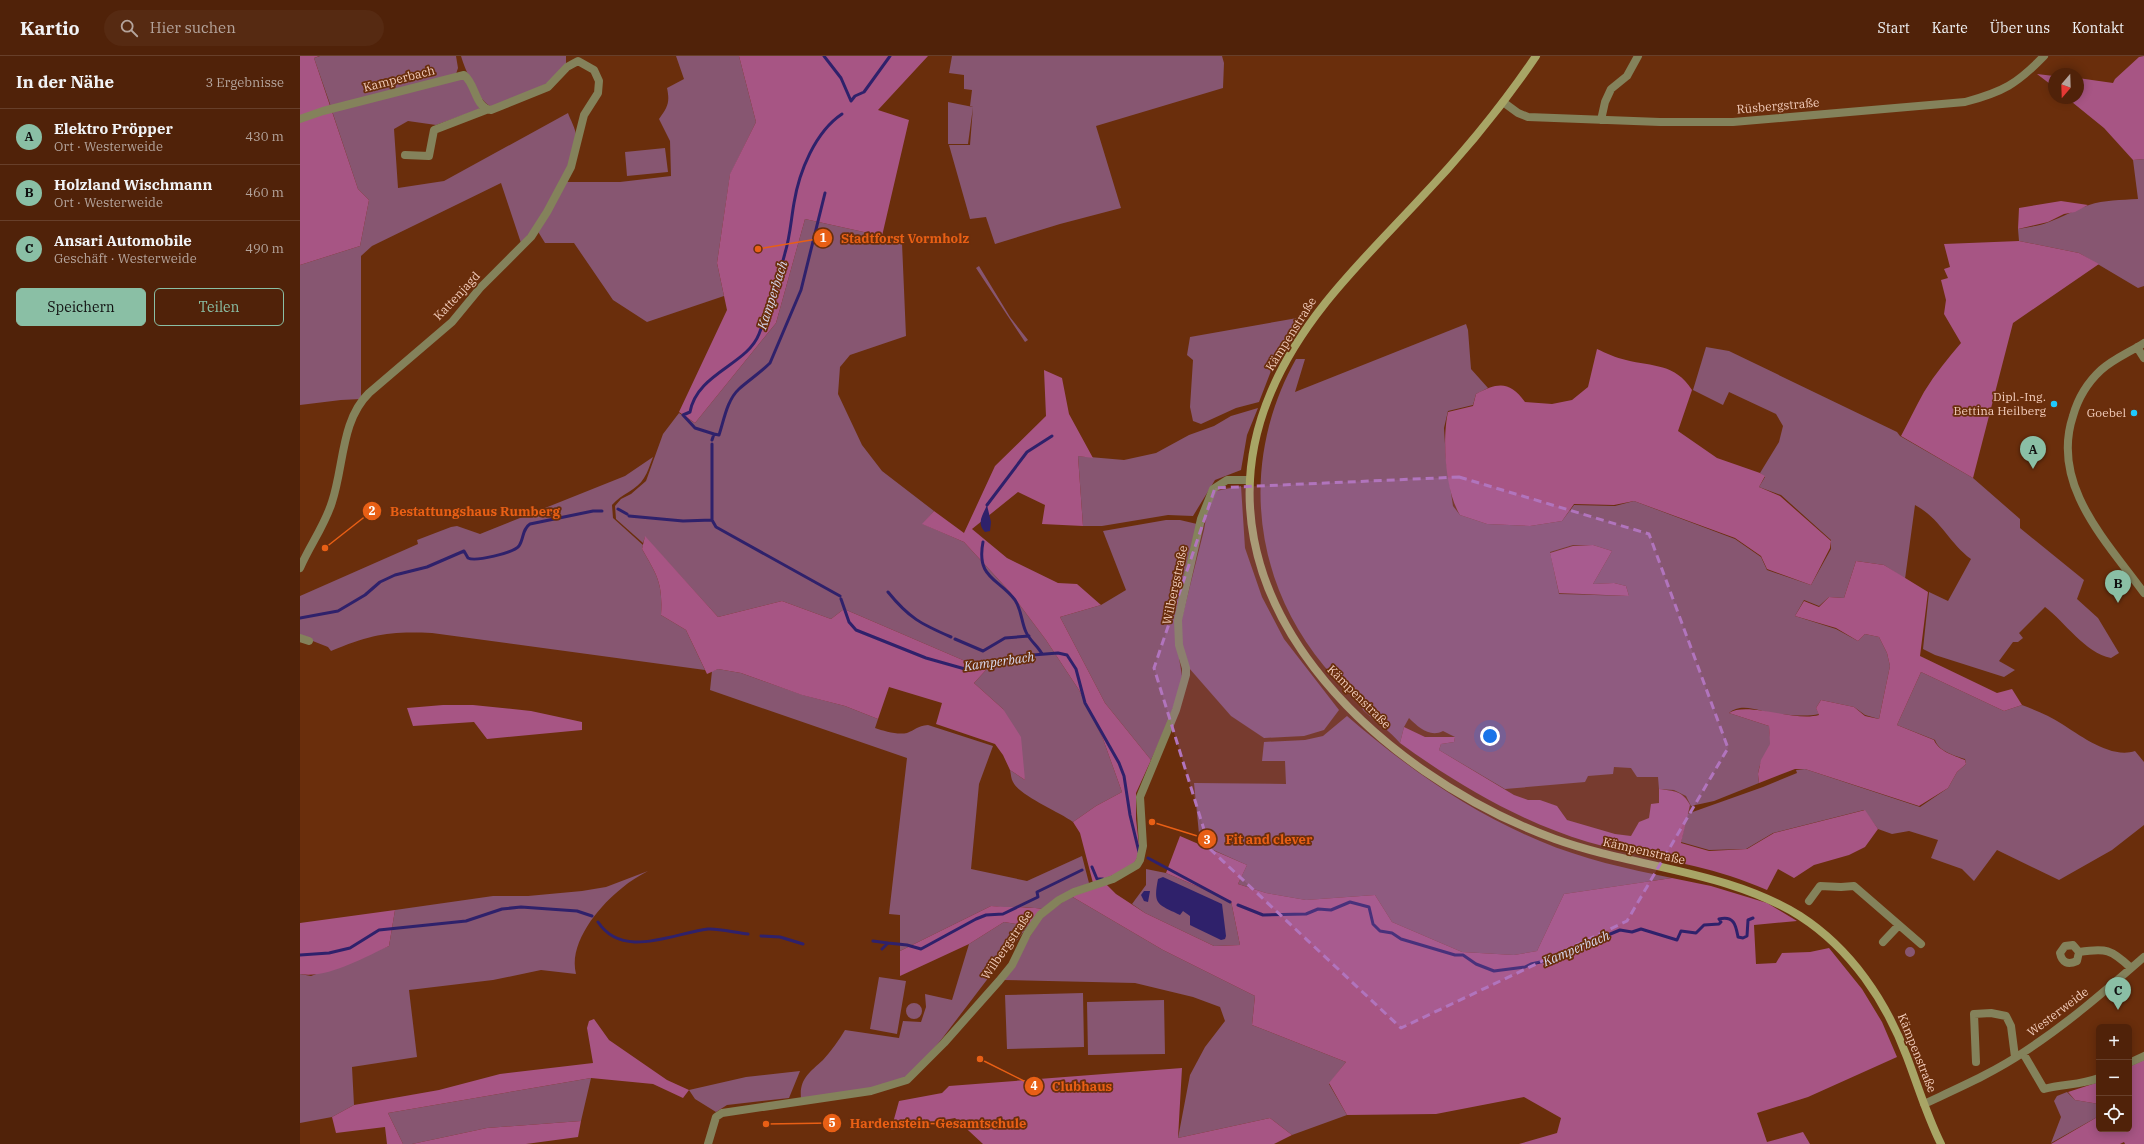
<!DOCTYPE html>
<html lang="de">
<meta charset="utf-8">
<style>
:root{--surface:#502209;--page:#562a12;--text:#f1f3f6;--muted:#b4a49c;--line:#673f2a;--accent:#8abfa5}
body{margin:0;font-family:"IBM Plex Serif",serif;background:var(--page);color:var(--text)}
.controls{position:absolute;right:12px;bottom:12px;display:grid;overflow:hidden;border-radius:6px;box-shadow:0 2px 10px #0003}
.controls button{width:36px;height:36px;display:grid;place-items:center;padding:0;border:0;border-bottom:1px solid var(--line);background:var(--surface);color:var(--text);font:20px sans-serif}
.compass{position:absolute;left:1748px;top:12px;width:36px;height:36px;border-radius:50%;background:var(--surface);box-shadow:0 2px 10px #0003;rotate:199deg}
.you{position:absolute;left:1190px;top:680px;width:14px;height:14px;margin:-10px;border:3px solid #fff;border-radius:50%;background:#1a73e8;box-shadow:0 0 0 6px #1a73e833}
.badge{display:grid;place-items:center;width:26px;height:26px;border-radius:50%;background:var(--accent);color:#111;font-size:13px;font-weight:700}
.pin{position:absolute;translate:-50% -33px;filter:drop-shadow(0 1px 2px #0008)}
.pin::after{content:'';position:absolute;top:21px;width:14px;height:12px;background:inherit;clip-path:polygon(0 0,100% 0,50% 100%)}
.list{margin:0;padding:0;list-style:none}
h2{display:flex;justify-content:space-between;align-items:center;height:52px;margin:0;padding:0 16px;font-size:17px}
h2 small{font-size:13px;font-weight:400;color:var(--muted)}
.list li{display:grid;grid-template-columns:26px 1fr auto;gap:12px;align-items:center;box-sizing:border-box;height:56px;padding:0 16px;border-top:1px solid var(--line)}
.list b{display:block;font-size:15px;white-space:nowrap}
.list p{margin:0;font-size:13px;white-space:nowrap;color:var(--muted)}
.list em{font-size:13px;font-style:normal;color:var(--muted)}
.actions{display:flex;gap:8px;padding:12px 16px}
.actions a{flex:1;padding:9px 0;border:1px solid var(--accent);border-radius:6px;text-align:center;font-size:14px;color:var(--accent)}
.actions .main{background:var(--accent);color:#111}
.icon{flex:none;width:22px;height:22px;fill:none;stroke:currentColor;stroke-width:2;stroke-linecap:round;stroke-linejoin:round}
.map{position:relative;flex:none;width:1844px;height:1088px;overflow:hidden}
header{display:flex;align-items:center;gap:24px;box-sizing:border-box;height:56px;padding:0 20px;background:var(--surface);border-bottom:1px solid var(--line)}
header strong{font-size:19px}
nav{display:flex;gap:22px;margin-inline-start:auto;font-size:14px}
.search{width:280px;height:36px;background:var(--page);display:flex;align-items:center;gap:10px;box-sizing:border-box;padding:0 14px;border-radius:22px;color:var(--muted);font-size:15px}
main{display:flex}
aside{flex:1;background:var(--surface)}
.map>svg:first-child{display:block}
.green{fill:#875671;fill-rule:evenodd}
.forest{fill:#a75584}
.water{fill:#2f216b}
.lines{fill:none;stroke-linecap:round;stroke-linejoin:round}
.stream{stroke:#2f216b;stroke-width:3}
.street{stroke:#84825b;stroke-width:8}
.secondary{stroke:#a8a566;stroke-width:8}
.marked{fill:#b174bd;fill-opacity:0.2;stroke:#b174bd;stroke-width:3;stroke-dasharray:8 5;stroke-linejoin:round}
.poi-dot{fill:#1fc9fd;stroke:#6a2e0c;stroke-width:1.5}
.labels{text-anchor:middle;stroke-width:3.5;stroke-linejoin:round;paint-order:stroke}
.street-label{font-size:12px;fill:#f2ccbb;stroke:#6a2e0c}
.poi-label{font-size:12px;fill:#f2ccbb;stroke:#6a2e0c;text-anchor:end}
.water-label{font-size:13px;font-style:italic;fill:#d7d7ee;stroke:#6a2e0c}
.leader{fill:none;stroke:#e85f15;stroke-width:1.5}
.callout-dot{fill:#e85f15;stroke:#6a2e0c;stroke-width:1.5}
.mark-label{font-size:12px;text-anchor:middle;font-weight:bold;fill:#fff}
.callout-label{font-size:13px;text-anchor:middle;font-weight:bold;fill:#e85f15;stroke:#6a2e0c;stroke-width:3.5;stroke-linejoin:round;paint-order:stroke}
</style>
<header>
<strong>Kartio</strong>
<div class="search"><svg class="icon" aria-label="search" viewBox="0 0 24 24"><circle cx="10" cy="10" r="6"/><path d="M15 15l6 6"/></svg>Hier suchen</div>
<nav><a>Start</a><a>Karte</a><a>Über uns</a><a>Kontakt</a></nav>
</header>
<main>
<aside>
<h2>In der Nähe<small>3 Ergebnisse</small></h2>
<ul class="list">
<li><span class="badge">A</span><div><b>Elektro Pröpper</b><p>Ort · Westerweide</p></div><em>430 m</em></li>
<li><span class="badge">B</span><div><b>Holzland Wischmann</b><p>Ort · Westerweide</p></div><em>460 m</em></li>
<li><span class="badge">C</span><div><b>Ansari Automobile</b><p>Geschäft · Westerweide</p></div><em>490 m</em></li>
</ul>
<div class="actions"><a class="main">Speichern</a><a>Teilen</a></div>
</aside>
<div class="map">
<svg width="1844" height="1088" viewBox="0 0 1844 1088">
<rect width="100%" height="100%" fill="#6a2e0c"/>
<path class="green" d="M20,0H156L158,12L156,18L31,51L14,2Z
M161,0H266V10L253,25L192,51C179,46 165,14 161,0Z
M376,0H439L456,66L430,119L417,207L424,240L347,266L313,244L274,187H245L237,174L264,126H320L371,120L370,85L359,63C368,51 370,46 367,32L384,23Z
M652,0H922L924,7L923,32L796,70L821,152L760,168L695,188L686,161L670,163L649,89H670L673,51L670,50L672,34L664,33V19L649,17Z
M161,23H165L180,53L136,69L108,65L94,73L98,132L144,125L268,57C270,63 276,73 276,80C273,111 243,165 221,187L201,127L72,190L61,200V343L41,344L0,349V209L60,190L69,144L58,133L32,55Z
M648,46L673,51L668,88H648Z
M365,92L368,116L327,120L325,96Z
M1844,103V230L1838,232L1779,197L1719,185L1718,173C1728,171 1740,170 1749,166C1762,161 1775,154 1789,149C1804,144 1821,144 1838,143L1833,104Z
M505,163L582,180L602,187L606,280L550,299L540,311L538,338L562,389L582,415L634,455L623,468L664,486L710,536L746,584L779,634L803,683L822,736L796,750L773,766C758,755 720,740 713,726C711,723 711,718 710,714L725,724L703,653L674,627L686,614L544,553L531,563L482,545L418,561L345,481L343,487L316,463L315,450L321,443L331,438L346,425L363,378L379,357L395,367L476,267Z
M679,210L710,261L728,284L725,286L676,212Z
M1003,261L971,315L959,346L936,352L901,368L893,365L890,351L893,304L887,299L890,281Z
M1166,268L1168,274L1171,313L1188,332L1176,338L1173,349L1148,355L1144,372L1146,404L1153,450L1160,459L1187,468L1230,470L1262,465L1274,449L1315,450L1334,445L1435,483L1461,501L1467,514L1511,529L1531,493V484L1481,439L1459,431L1465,421L1460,417L1479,386L1483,370L1476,358L1429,336L1423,349L1393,334L1406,291L1429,295L1597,376L1600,380L1673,422L1720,463V472L1784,524L1777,543L1798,562L1819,597L1811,602C1785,597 1765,566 1745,551L1719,577L1723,582L1718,586H1713L1699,605L1715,614L1704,621L1635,599L1623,593L1629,536L1648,545L1671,503C1649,487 1640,462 1615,449L1605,523L1584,509L1556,505L1544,542L1529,541L1519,550L1504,544L1495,560L1536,573L1558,585L1565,578L1579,581L1587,597L1590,610L1579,663L1565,659L1554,651L1521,644L1516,652L1519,658C1507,661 1491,659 1478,658C1463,657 1442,645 1429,657L1469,670C1469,675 1471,684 1470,689C1464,705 1456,707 1459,727L1414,745L1391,750L1386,740L1374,734L1359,733L1358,721H1337L1331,712L1314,711L1313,718L1288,720L1285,726L1205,733L1139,694L1141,688L1154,686L1155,681L1143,675C1130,682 1118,671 1109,662L1104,671L1100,687C1090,675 1076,666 1064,655C1062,653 1061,650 1059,648C1048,634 1035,623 1024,610C951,522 940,403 996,303H1005L995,336ZM1273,489H1293L1312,495L1293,528L1314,527L1326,530L1329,540L1259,538L1250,496Z
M958,352L947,379L941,414L915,424L893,460L868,459L802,470H783L778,400L824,404L856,397L889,379L914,370L931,360Z
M353,401C350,408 348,416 344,422C337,434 321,438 312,449L313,462L343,489L342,493C357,519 363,527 361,559L386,574L405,614L132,577C89,575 72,578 31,595L28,591L0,580V540L118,488L117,484L151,471L157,470L180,478L325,420Z
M941,430L945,492L962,541L984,583L1039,654L1024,674L1004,680L964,682L931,660L889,612L882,588L881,566L904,474L909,445L916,435Z
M866,464H880L897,468L885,520L879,602L882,620L879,636L865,673L851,704L805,647L760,561L801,549L826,534L803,475Z
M418,613L441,617L503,639L545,650L578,663L575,672C584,675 597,679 607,677C615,674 617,670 628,669L693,690L679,728L671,813L727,825L782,800L789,827L742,853L726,851L709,852L691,850L600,895V859L589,858L607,702L410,634L412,615Z
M1621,616L1704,655L1722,649C1735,654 1750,660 1762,668C1781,680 1811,703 1835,695L1844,706V769L1812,794L1759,824L1697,794L1674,825L1662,813L1631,802L1638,784L1609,775L1592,778L1578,773L1564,754L1473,777L1446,793L1409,794L1381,786L1387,758L1463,731L1497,717L1496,714L1505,713L1620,751L1648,732L1657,716L1666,708L1665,703C1655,700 1638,695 1635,684L1597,669Z
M1047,660C1105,710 1168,755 1240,785C1282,803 1328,813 1372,822L1264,838L1237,895L1214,899L1162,896L1092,866L1075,839L1006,844L966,837L938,828L947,809L900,788L894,727L986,728L985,705H962L964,686L1005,684L1023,680Z
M846,813L866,817L931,845L940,889L914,890L845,857L832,848L846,829Z
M348,815C339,820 330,825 322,832C299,850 268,887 276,918L241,914L193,924L109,934L117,1001L52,1011L54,1049L32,1061L0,1067V918L11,920L89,890L95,854L193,840H228L282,835L306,831Z
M771,840L863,894L955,940L952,969L1046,1006L1029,1028L1047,1059L992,1079L970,1062L878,1082L890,1019L905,991L925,965L920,951L893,941L835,927L703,924L742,861Z
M704,866L728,870L641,984L624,1004L606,1021L574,1032L501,1042C499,1023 510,1016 523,1004C531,995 539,984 545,974L599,982L603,965L621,966L626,951L625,938L652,944L669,888Z
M1605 896a5 5 0 1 1 10 0a5 5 0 1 1-10 0Z
M579,921L606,925L597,978L570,973Z
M783,937L784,991L707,993L705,939Z
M864,944L865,998L788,999L787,946Z
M606 955a8 8 0 1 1 16 0a8 8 0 1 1-16 0Z
M500,1015L489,1042L427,1049L416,1056L395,1043L389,1034L446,1021Z
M291,1022L281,1065L187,1072L112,1088H103L88,1057Z
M1767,1036L1775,1044L1799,1048V1060L1751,1087L1761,1061L1754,1045L1757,1040Z"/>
<path class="forest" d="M0,0H19L14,2L58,133L69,144L60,190L0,209Z
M439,0H628L578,54L609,64L582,180L505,163L476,267L395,367L379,356L427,254L417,207L430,118L456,66Z
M1844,0V103L1833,104L1804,72L1767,42H1778V22L1813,27L1815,23L1839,1Z
M1737,18L1754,20V31Z
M1761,145L1788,149L1775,156L1764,158L1748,166L1718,173L1719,152Z
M1719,185L1779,197L1799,208L1713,267L1673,422L1601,380C1609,365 1616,350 1624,336C1635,318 1648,302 1661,287L1644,258L1646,244L1641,224L1648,222L1644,213L1650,211L1644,188Z
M1297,293C1306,297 1316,302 1326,304C1353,311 1375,307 1392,334L1378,375L1417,402L1460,417L1465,420L1459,431L1480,440L1531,485L1530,492L1511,529L1467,513L1461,500L1435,482L1334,445L1314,449L1274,448L1262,465L1230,470L1187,468L1160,459C1145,435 1142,383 1148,356L1173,350L1176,338C1198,326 1210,325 1225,346L1252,348L1272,344L1288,331Z
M744,314L762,322L769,358L793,402L778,400L783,470L742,468L745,449L718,436L672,473L707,502L758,527L777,528L801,549L760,561L805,647L851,704L836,737V763L840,797L831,812L793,827L780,777L773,766L796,750L822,736L803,683L779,634L746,584L710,536L664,486L622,468L634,455L664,477L695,410L746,360Z
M345,480L418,561L482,545L531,563L544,553L686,614L674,627L703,653L721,681L725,724L710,714L703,699L695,688L636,668L642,647L589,631L578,663L545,650L502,639L441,617L418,613L407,618L386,574L361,559C363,527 357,519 342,493Z
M1293,489L1312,495L1293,528L1314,527L1326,530L1329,540L1259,537L1250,497L1273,490Z
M1556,505L1584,509L1628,536L1620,600L1697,637L1712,633L1722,649L1704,655L1621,616L1597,669L1634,684C1638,695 1655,700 1665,704L1666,708L1657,716L1648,732L1619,750L1505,713H1495L1459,727L1458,718L1461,704L1470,688L1469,670L1429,657C1447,645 1494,666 1519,659L1516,652L1521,644L1554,651L1565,660L1579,663L1590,610L1587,597L1579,581L1565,578L1558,585L1536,572L1495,560L1504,545L1519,551L1529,541L1544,542Z
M143,649H173L231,655L282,666V674L187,683L174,666L113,670L107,652Z
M1104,671L1125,681H1155L1154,686L1141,688L1139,694L1214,739L1228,744H1240L1257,750L1267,764L1315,778L1331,780L1339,766L1349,762L1351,748L1359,747V733C1374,735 1383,735 1390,749L1381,787L1409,795L1447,793L1474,777L1565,754L1578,773L1565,791L1549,799L1514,809L1494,822L1478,813L1467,834C1455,829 1443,824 1430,820C1384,805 1335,800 1288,786C1219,765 1158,729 1100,687Z
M880,780L947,809L938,828L966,837L1006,844L1075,839L1092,866L1162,896L1214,899L1237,895L1264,838L1372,822L1411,830L1467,847L1497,865L1454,869L1456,908L1476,907L1482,897L1510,896L1529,892L1562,933L1582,966L1597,1001L1508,1041L1457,1057L1467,1086L1503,1076L1510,1088H1219L1257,1077L1261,1062L1224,1041L1136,1058L1047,1059L1029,1027L1046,1006L952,969L955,940L863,894L771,840L804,826L816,838L845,857L914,890L940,889L931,845L866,817Z
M691,850C708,852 725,850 742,853L728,870L704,866L669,888L600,920V895Z
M95,854L89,890C65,901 27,923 0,918V867Z
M294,963L309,984L367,1024L389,1034L383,1042L353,1028L291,1022L88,1057L103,1088H87L85,1071L36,1077L32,1061L54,1049L139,1034L200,1018L293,1007L287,972L289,965Z
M1844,1004V1088H1825L1824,1086L1820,1088H1751L1799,1060V1073H1829V1011Z
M882,1012L878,1082L970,1062L992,1079L974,1088H683L655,1062L591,1074L599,1045L642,1037L649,1030Z
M1799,1026V1048L1775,1044L1768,1036Z
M281,1065L278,1081L226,1088H112L187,1072Z"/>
<path class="water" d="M687,449L691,466L690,475L685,476C676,467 683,459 687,449Z
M863,821L922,848L926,880L925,883L921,884L894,871L890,869V860L883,855L880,859C857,848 853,849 858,823Z
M844,835H850L848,846L844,845L841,839Z"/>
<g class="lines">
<path class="stream" d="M524,0L541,22L551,45L555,40L564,36L590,0
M414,378L419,379C424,364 427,344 439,333C449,324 460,317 470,307L501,234L525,137
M412,384L414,378L395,372L383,359L390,356C397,317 447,309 459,278C469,252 478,225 485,197C490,181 491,164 494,147C499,116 515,76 542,58
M412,388V464L416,471L540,540
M687,449L727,396L752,380
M318,453L327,458
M329,460L383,465L412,464
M683,486C676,522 698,522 715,544C722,555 721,565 726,576C730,585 738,590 742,598
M588,536C609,562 621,568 651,581
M541,543L549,566L556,574L626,602L665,613L675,608L683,610C695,604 709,606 720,600L758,597L767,599L776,613L785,647L819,707L824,720L830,759L839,796
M0,562L38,555L65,539L80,526L95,519L127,511L164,495L168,502C175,506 213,497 219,490C224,483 222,473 230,468L293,455H302
M655,583L683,595L705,582L729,580
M848,802L930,846
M792,811L797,823H803
M938,849L963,859L1006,858L1018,853L1031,854L1050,846L1069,851L1073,868L1080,875L1092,877L1101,883L1155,899H1163L1176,908L1194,915L1225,911L1231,908L1254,903L1289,884L1303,881L1320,874L1332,876L1341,873L1377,884L1381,875L1396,877L1404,869L1419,868L1421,866L1419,863C1435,859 1436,871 1438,881L1443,882L1447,880L1448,864L1453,862
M298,866C323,904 373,877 408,873C417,872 437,877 448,878
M461,880L480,881L503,888
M573,885L588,887
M582,893L588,887L607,889L621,893L676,863L686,859L703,858L738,841L737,836L782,814
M0,899L29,897L50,892L79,874L166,865L202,853L221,851L277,855L292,860"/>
<path class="street" d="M1203,46L1218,57L1228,61L1360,66H1433L1665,46C1703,36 1717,28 1744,0
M0,63L23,55L164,19C176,28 175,52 191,54L248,31L267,11L278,5L294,14L299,25L298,37L284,59L271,111L247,156L231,181L180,232L152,266L69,337C41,364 44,410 32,446C25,469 10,489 0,512
M1301,64L1305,46L1311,33L1327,20L1338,0
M105,99L129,100L134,74L186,54
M1844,287C1830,296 1813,303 1801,314C1787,327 1778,342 1773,360C1750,429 1807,486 1844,537
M1837,291L1844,302
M0,582L9,585
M1509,845L1520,830L1541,831L1554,830L1621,888
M1583,886L1599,869
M1779,896L1773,889L1765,890L1760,897C1762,907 1768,909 1777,905L1779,896C1806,892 1811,893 1831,912
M1723,997L1744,1033C1763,1028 1781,1029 1799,1022
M1676,1006L1674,958L1691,957L1706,960L1711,970L1715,1001
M1829,1007L1844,1000
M1624,1048C1658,1032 1693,1017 1724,996C1767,968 1805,935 1844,901
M408,1088L416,1061L422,1057L571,1035L607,1024L644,987L699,925L712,909L727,878L740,859L759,844L774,836L813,823L837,809L840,804L843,790L840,741L876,654L886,619V612L879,589L878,564L901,463L913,433L927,424H950"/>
<path class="secondary" d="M1236,0C1201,52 1161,100 1118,145C1063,204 1003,260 971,336C884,540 1079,719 1255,783C1335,812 1426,814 1500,860C1551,893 1586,945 1607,1001C1618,1030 1627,1060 1641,1088"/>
</g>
<path class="marked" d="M1159,421L1349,478L1428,692L1327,865L1101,972L910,793L854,612L915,432Z"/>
<g class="poi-dot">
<circle cx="1754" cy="348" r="4"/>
<circle cx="1834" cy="357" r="4"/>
</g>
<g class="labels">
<g class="street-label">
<text transform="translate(99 23) rotate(-14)" y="4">Kamperbach</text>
<text transform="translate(1478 50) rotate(-5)" y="4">Rüsbergstraße</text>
<text transform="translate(157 240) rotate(-47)" y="4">Kattenjagd</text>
<text transform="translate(991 278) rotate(-58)" y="4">Kämpenstraße</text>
<text transform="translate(875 529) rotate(-78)" y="4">Wilbergstraße</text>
<text transform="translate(1059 641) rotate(45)" y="4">Kämpenstraße</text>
<text transform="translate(1344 795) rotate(13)" y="4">Kämpenstraße</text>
<text transform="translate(707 889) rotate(-56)" y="4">Wilbergstraße</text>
<text transform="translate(1758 956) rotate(-37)" y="4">Westerweide</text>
<text transform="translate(1617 997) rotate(68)" y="4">Kämpenstraße</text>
</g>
<g class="poi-label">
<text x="1746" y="345">Dipl.-Ing.<tspan x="1746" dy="14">Bettina Heilberg</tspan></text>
<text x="1826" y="361">Goebel</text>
</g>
<g class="water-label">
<text transform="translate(472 239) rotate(-72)" y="5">Kamperbach</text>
<text transform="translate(699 605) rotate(-8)" y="5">Kamperbach</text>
<text transform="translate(1276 892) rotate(-23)" y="5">Kamperbach</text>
</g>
</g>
<path class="leader" d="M458 193L523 182M25 492L72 455M852 766L907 783M680 1003L734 1030M466 1068L532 1067"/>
<g class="callout-dot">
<circle cx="458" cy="193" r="4"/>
<circle cx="25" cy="492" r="4"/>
<circle cx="852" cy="766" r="4"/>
<circle cx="680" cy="1003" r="4"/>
<circle cx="466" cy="1068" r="4"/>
<circle cx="523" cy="182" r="10"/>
<circle cx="72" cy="455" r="10"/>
<circle cx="907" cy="783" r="10"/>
<circle cx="734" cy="1030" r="10"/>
<circle cx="532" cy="1067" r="10"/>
</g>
<g class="mark-label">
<text x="523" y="186">1</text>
<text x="72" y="459">2</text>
<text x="907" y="788">3</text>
<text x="734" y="1034">4</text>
<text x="532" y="1071">5</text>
</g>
<g class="callout-label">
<text x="605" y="187">Stadtforst Vormholz</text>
<text x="175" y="460">Bestattungshaus Rumberg</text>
<text x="969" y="788">Fit and clever</text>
<text x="782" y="1035">Clubhaus</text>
<text x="638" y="1072">Hardenstein-Gesamtschule</text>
</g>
</svg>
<div class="controls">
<button>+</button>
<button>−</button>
<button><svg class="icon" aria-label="locate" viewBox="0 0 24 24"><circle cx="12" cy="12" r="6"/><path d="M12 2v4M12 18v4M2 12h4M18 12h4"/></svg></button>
</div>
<svg class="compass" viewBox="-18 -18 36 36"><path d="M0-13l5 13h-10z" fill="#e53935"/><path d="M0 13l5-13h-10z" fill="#b4a49c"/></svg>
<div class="you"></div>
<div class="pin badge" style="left:1733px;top:413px">A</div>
<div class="pin badge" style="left:1818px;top:547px">B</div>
<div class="pin badge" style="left:1818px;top:954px">C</div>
</div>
</main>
